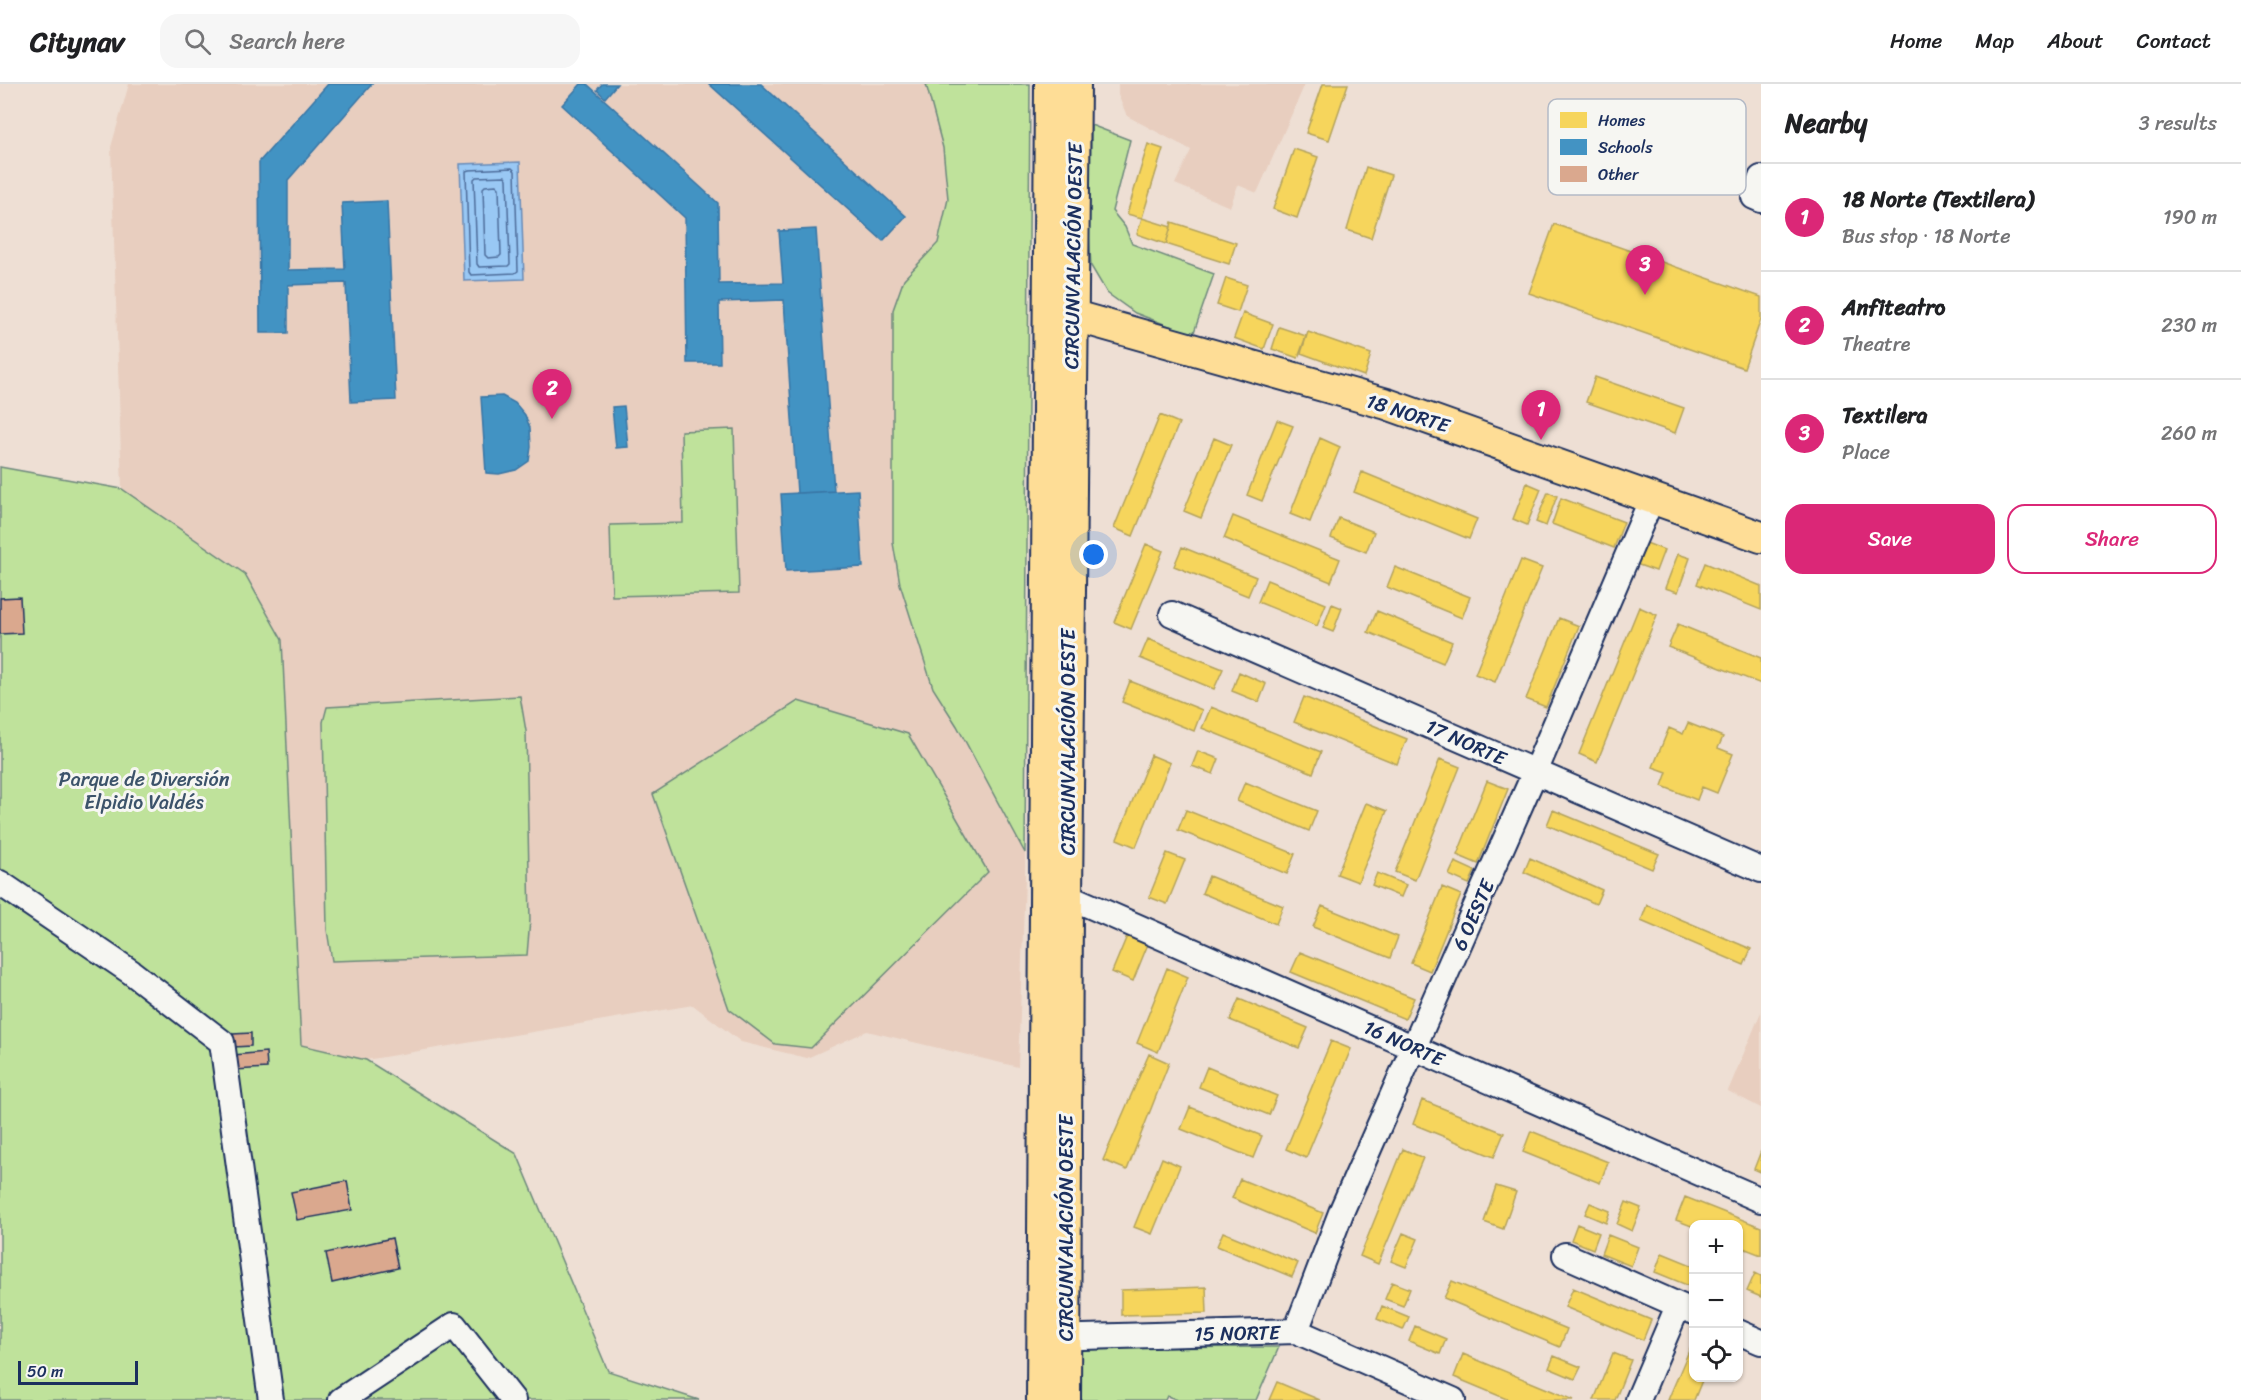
<!DOCTYPE html>
<meta charset="utf-8">
<style>
:root{--surface:#fff;--page:#f6f6f6;--text:#202124;--muted:#757577;--line:#e0e0e0;--accent:#db2777}
body{margin:0;font-family:Sriracha,sans-serif;background:var(--page);color:var(--text)}
.controls{position:absolute;right:18px;bottom:18px;display:grid;overflow:hidden;border-radius:12px;box-shadow:0 2px 4px #0004}
.controls button{width:54px;height:54px;display:grid;place-items:center;padding:0;border:0;border-bottom:2px solid var(--line);background:var(--surface);color:var(--text);font:30px sans-serif}
.scale{position:absolute;left:18px;bottom:15px;width:120px;box-sizing:border-box;padding-left:6px;border:3px solid #1b2f5e;border-top:0;font-size:16px;line-height:21px;white-space:nowrap;color:#1b2f5e;-webkit-text-stroke:4px #f6f6f2;paint-order:stroke}
.you{position:absolute;left:1094px;top:471px;width:21px;height:21px;margin:-15px;border:4px solid #fff;border-radius:50%;background:#1a73e8;box-shadow:0 0 0 9px #1a73e833}
.badge{display:grid;place-items:center;width:39px;height:39px;border-radius:50%;background:var(--accent);color:#fff;font-size:20px;font-weight:700}
.pin{position:absolute;translate:-50% -50px;filter:drop-shadow(0 2px 3px #0008)}
.pin::after{content:'';position:absolute;top:32px;width:21px;height:18px;background:inherit;clip-path:polygon(0 0,100% 0,50% 100%)}
.list{margin:0;padding:0;list-style:none}
h2{display:flex;justify-content:space-between;align-items:center;height:78px;margin:0;padding:0 24px;font-size:26px}
h2 small{font-size:20px;font-weight:400;color:var(--muted)}
.list li{display:grid;grid-template-columns:39px 1fr auto;gap:18px;align-items:center;box-sizing:border-box;height:108px;padding:0 24px;border-top:2px solid var(--line)}
.list b{display:block;font-size:22px;white-space:nowrap}
.list p{margin:0;font-size:20px;white-space:nowrap;color:var(--muted)}
.list em{font-size:20px;font-style:normal;color:var(--muted)}
.actions{display:flex;gap:12px;padding:18px 24px}
.actions a{flex:1;padding:14px 0;border:2px solid var(--accent);border-radius:18px;text-align:center;font-size:21px;color:var(--accent)}
.actions .main{background:var(--accent);color:#fff}
.icon{flex:none;width:33px;height:33px;fill:none;stroke:currentColor;stroke-width:2;stroke-linecap:round;stroke-linejoin:round}
.map{position:relative;flex:none;width:1761px;height:1316px;overflow:hidden}
header{display:flex;align-items:center;gap:36px;box-sizing:border-box;height:84px;padding:0 30px;background:var(--surface);border-bottom:2px solid var(--line)}
header strong{font-size:28px}
nav{display:flex;gap:33px;margin-inline-start:auto;font-size:21px}
.search{width:420px;height:54px;background:var(--page);display:flex;align-items:center;gap:15px;box-sizing:border-box;padding:0 21px;border-radius:18px;color:var(--muted);font-size:22px}
main{display:flex}
aside{flex:1;background:var(--surface)}
.map>svg:first-child{display:block}
.built{fill:#e8cebf}
.green{fill:#bfe29b;stroke:#6d887c;stroke-width:1.5}
.water{fill:#99c8f4;stroke:#678bb8;stroke-width:1.5}
.homes{fill:#f6d55c;stroke:#b4a35d;stroke-width:1.5}
.schools{fill:#4393c3;stroke:#3775a5;stroke-width:1.5}
.lines{fill:none;stroke-linecap:round;stroke-linejoin:round}
.shore{stroke:#4d6c9a;stroke-width:1.5}
.building{fill:#daa88e;stroke:#1b2f5e;stroke-width:1.5}
.minor-casing{stroke:#1b2f5e;stroke-width:28}
.major-casing{stroke:#1b2f5e;stroke-width:34}
.minor{stroke:#f6f6f2;stroke-width:24}
.major{stroke:#fedd96;stroke-width:30}
.labels{text-anchor:middle;stroke-width:6;stroke-linejoin:round;paint-order:stroke}
.street-label{font-size:20px;fill:#1b2f5e;stroke:#f6f6f2}
.park-label{font-size:20px;fill:#3c536a;stroke:#f6f6f2}
.key{fill:#f6f6f2;stroke:#b4bac6;stroke-width:1.5}
.key-label{font-size:16px;fill:#1b2f5e}
</style>
<header>
<strong>Citynav</strong>
<div class="search"><svg class="icon" aria-label="search" viewBox="0 0 24 24"><circle cx="10" cy="10" r="6"/><path d="M15 15l6 6"/></svg>Search here</div>
<nav><a>Home</a><a>Map</a><a>About</a><a>Contact</a></nav>
</header>
<main>
<div class="map">
<svg width="1761" height="1316" viewBox="0 0 1761 1316">
<rect width="100%" height="100%" fill="#eedfd4"/>
<filter id="ink" filterUnits="userSpaceOnUse"><feTurbulence type="fractalNoise" baseFrequency=".0167" numOctaves="2"/><feDisplacementMap in="SourceGraphic" scale="12" xChannelSelector="R" yChannelSelector="G"/><feConvolveMatrix kernelMatrix="1 2 1 2 8 2 1 2 1" color-interpolation-filters="sRGB"/></filter>
<g filter="url(#ink)">
<path class="built" d="M129,0H1030L1025,795L1018,983L867,947L807,974L741,958L693,921L366,976L301,961L282,556L245,490L122,405L111,63Z
M1118,0H1305L1257,109L1238,101L1230,123L1175,100L1191,66L1127,32L1118,11Z
M1761,928V1024L1728,1007Z"/>
<path class="green" d="M926,0H1030L1025,769L957,642L933,604L900,500L893,459V226L904,195L938,159L948,115L943,64Z
M1091,41L1130,56L1112,127L1125,143L1132,160L1214,190L1193,251L1135,229L1107,209L1091,182L1089,150Z
M734,345L739,509L612,512L610,441L683,439L681,347Z
M0,383L122,405L245,490L282,556L301,961L366,976L517,1070L608,1287L699,1316H0Z
M520,612L526,647L530,836L527,871L332,877L327,846L323,638L327,623Z
M798,617L908,650L988,788L811,964L775,960L729,925L653,710Z
M1279,1263L1256,1316H1178L1167,1312L1165,1316H1078L1079,1264Z"/>
<path class="water" d="M520,78L524,195L464,197L460,80Z"/>
<path class="homes" d="M1323,0H1348L1329,56L1306,49Z
M1148,60L1163,65L1142,134L1127,130Z
M1294,65L1318,73L1297,134L1273,125Z
M1366,83L1391,91L1371,154L1347,146Z
M1142,134L1171,143L1166,160L1137,150Z
M1172,138L1236,159L1229,180L1166,160Z
M1554,140L1761,213V235L1744,284L1529,209Z
M1226,194L1247,201L1238,228L1217,221Z
M1243,229L1273,240L1264,265L1234,254Z
M1279,243L1306,252L1298,274L1272,265Z
M1308,248L1371,270L1364,292L1301,269Z
M1595,293L1684,324L1675,349L1586,318Z
M1160,331L1179,339L1133,452L1114,444Z
M1277,336L1293,342L1262,417L1247,411Z
M1214,354L1231,361L1201,434L1184,427Z
M1320,354L1340,363L1310,438L1290,430Z
M1362,388L1477,435L1469,455L1354,408Z
M1527,399L1541,405L1527,441L1513,435Z
M1548,408L1557,412L1546,442L1536,438Z
M1561,414L1624,438L1614,464L1552,440Z
M1233,432L1340,475L1331,498L1224,454Z
M1339,434L1374,448L1366,468L1331,454Z
M1644,458L1664,466L1656,487L1636,480Z
M1146,460L1163,467L1131,545L1114,538Z
M1182,463L1256,493L1248,512L1174,482Z
M1678,470L1690,474L1678,508L1665,504Z
M1521,476L1542,484L1495,598L1475,590Z
M1705,479L1761,502V526L1697,500Z
M1395,483L1470,513L1462,534L1387,503Z
M1267,496L1326,520L1317,542L1258,518Z
M1332,520L1342,524L1333,548L1323,544Z
M1639,523L1657,531L1597,678L1579,670Z
M1377,527L1452,558L1443,579L1368,548Z
M1559,534L1579,542L1546,623L1526,615Z
M1678,540L1761,574V600L1668,563Z
M1148,555L1223,585L1214,605L1140,574Z
M1239,588L1266,600L1259,618L1232,607Z
M1130,597L1202,626L1194,647L1122,618Z
M1304,613L1407,655L1397,680L1294,638Z
M1211,623L1321,668L1313,689L1202,644Z
M1688,639L1723,653L1718,664L1733,670L1717,709L1702,703L1697,716L1662,702L1667,688L1653,683L1669,644L1683,650Z
M1198,667L1219,675L1213,690L1192,682Z
M1151,671L1170,679L1136,763L1117,755Z
M1440,675L1460,683L1415,796L1395,788Z
M1487,697L1508,705L1478,780L1457,771Z
M1245,698L1317,727L1309,747L1237,717Z
M1366,719L1387,727L1358,798L1337,790Z
M1186,726L1295,770L1287,790L1178,746Z
M1553,726L1659,770L1652,785L1547,741Z
M1167,769L1185,776L1167,820L1149,813Z
M1530,774L1602,806L1596,820L1524,788Z
M1455,778L1475,787L1469,800L1449,791Z
M1377,789L1406,801L1401,813L1372,801Z
M1209,792L1283,822L1276,840L1202,809Z
M1442,803L1461,811L1430,887L1411,879Z
M1647,821L1751,865L1744,881L1641,837Z
M1322,822L1398,853L1390,874L1313,843Z
M1127,852L1148,860L1133,897L1112,888Z
M1300,868L1414,914L1405,935L1291,888Z
M1167,884L1188,893L1158,968L1137,959Z
M1239,915L1308,944L1299,964L1230,936Z
M1331,957L1351,965L1306,1074L1286,1065Z
M1149,970L1169,979L1127,1086L1103,1076Z
M1207,983L1277,1012L1269,1031L1199,1003Z
M1422,1016L1504,1049L1494,1073L1413,1040Z
M1190,1023L1262,1052L1253,1074L1181,1045Z
M1531,1047L1608,1078L1600,1099L1523,1068Z
M1403,1065L1423,1074L1378,1180L1360,1172Z
M1761,1067V1088L1754,1085Z
M1162,1074L1180,1082L1152,1150L1134,1143Z
M1240,1095L1323,1129L1315,1149L1232,1114Z
M1496,1102L1516,1108L1503,1145L1484,1138Z
M1685,1113L1761,1143V1171L1738,1162V1140H1694V1143L1676,1136Z
M1626,1118L1641,1124L1632,1147L1617,1140Z
M1590,1119L1610,1127L1606,1139L1585,1130Z
M1577,1140L1599,1149L1593,1165L1571,1156Z
M1223,1148L1298,1179L1292,1193L1217,1162Z
M1403,1149L1418,1155L1406,1183L1391,1177Z
M1608,1151L1638,1163L1631,1182L1601,1170Z
M1662,1169L1694,1182V1204L1655,1188Z
M1755,1189L1761,1192V1213L1747,1207Z
M1452,1197L1567,1245L1560,1263L1444,1214Z
M1392,1198L1410,1205L1403,1222L1385,1215Z
M1206,1203L1207,1229L1121,1231V1206Z
M1573,1204L1651,1236L1643,1256L1565,1223Z
M1382,1222L1409,1233L1403,1246L1377,1235Z
M1415,1242L1446,1255L1440,1270L1409,1257Z
M1694,1255V1294H1703L1694,1316H1668Z
M1613,1269L1631,1276L1615,1316H1594Z
M1463,1270L1574,1316H1509L1454,1293Z
M1554,1272L1581,1283L1575,1295L1549,1284Z
M1277,1298L1320,1316H1269Z"/>
<path class="schools" d="M328,0H372L288,96V186L345,185L342,119L387,117L396,316L351,318L346,199L288,201V249H260L259,78Z
M581,0H587L718,119L719,200L783,199L779,147L816,145L834,407L797,409L784,216L719,218L720,279H687L685,134L562,21Z
M602,0H617L605,14L597,6Z
M709,0H761L906,132L883,157Z
M502,312L515,319L525,331L530,344L531,363L529,377L516,386L499,390L486,389L481,313Z
M624,322L628,363L616,364L612,323Z
M858,406L863,483L786,487L781,410Z"/>
<g class="lines">
<path class="shore" d="M512,84L515,87L518,187L515,189L471,191L469,188L466,87L469,86Z
M505,92L507,95L510,180L508,182L479,183L477,180L474,95L476,93Z
M496,101L499,104L501,171L499,173L488,174L485,171L483,104L485,102Z"/>
</g>
<path class="building" d="M20,513L22,549L0,550V514Z
M251,949V962L234,963L233,950Z
M266,968L267,984L235,986L234,971Z
M347,1097L352,1126L297,1136L291,1108Z
M392,1154L398,1184L332,1199L326,1169Z"/>
<g class="lines">
<defs>
<path id="minor" d="M1761,94L1754,113L1761,116
M1172,530L1761,786
M0,799L131,888L222,958L271,1316
M1054,806L1761,1116
M1565,1171L1694,1228
M1296,1247L1342,1126L1535,688L1652,414
M1738,1248L1761,1258
M1047,1254L1296,1247L1453,1316
M341,1316L454,1241L513,1316
M1638,1316L1678,1222"/>
<path id="major" d="M1053,226L1387,320L1761,453
M1042,1316L1050,0
M1065,1316L1067,812L1075,0"/>
</defs>
<use href="#minor" class="minor-casing"/>
<use href="#major" class="major-casing"/>
<use href="#minor" class="minor"/>
<use href="#major" class="major"/>
</g>
</g>
<g class="labels">
<g class="street-label">
<text transform="translate(1073 172) rotate(-89)" y="7">CIRCUNVALACIÓN OESTE</text>
<text transform="translate(1408 329) rotate(18)" y="7">18 NORTE</text>
<text transform="translate(1068 658) rotate(-90)" y="7">CIRCUNVALACIÓN OESTE</text>
<text transform="translate(1466 658) rotate(24)" y="7">17 NORTE</text>
<text transform="translate(1473 831) rotate(-66)" y="7">6 OESTE</text>
<text transform="translate(1404 959) rotate(24)" y="7">16 NORTE</text>
<text transform="translate(1066 1144) rotate(-90)" y="7">CIRCUNVALACIÓN OESTE</text>
<text transform="translate(1237 1249) rotate(-1)" y="7">15 NORTE</text>
</g>
<g class="park-label">
<text x="144" y="702">Parque de Diversión<tspan x="144" dy="23">Elpidio Valdés</tspan></text>
</g>
</g>
<rect x="1548" y="15" width="198" height="96" rx="9" class="key"/>
<rect x="1560" y="28" width="27" height="16" fill="#f6d55c"/>
<rect x="1560" y="55" width="27" height="16" fill="#4393c3"/>
<rect x="1560" y="82" width="27" height="16" fill="#daa88e"/>
<g class="key-label">
<text x="1598" y="42">Homes</text>
<text x="1598" y="69">Schools</text>
<text x="1598" y="96">Other</text>
</g>
</svg>
<div class="controls">
<button>+</button>
<button>−</button>
<button><svg class="icon" aria-label="locate" viewBox="0 0 24 24"><circle cx="12" cy="12" r="6"/><path d="M12 2v4M12 18v4M2 12h4M18 12h4"/></svg></button>
</div>
<div class="scale">50 m</div>
<div class="you"></div>
<div class="pin badge" style="left:1541px;top:356px">1</div>
<div class="pin badge" style="left:552px;top:335px">2</div>
<div class="pin badge" style="left:1645px;top:211px">3</div>
</div>
<aside>
<h2>Nearby<small>3 results</small></h2>
<ul class="list">
<li><span class="badge">1</span><div><b>18 Norte (Textilera)</b><p>Bus stop · 18 Norte</p></div><em>190 m</em></li>
<li><span class="badge">2</span><div><b>Anfiteatro</b><p>Theatre</p></div><em>230 m</em></li>
<li><span class="badge">3</span><div><b>Textilera</b><p>Place</p></div><em>260 m</em></li>
</ul>
<div class="actions"><a class="main">Save</a><a>Share</a></div>
</aside>
</main>
